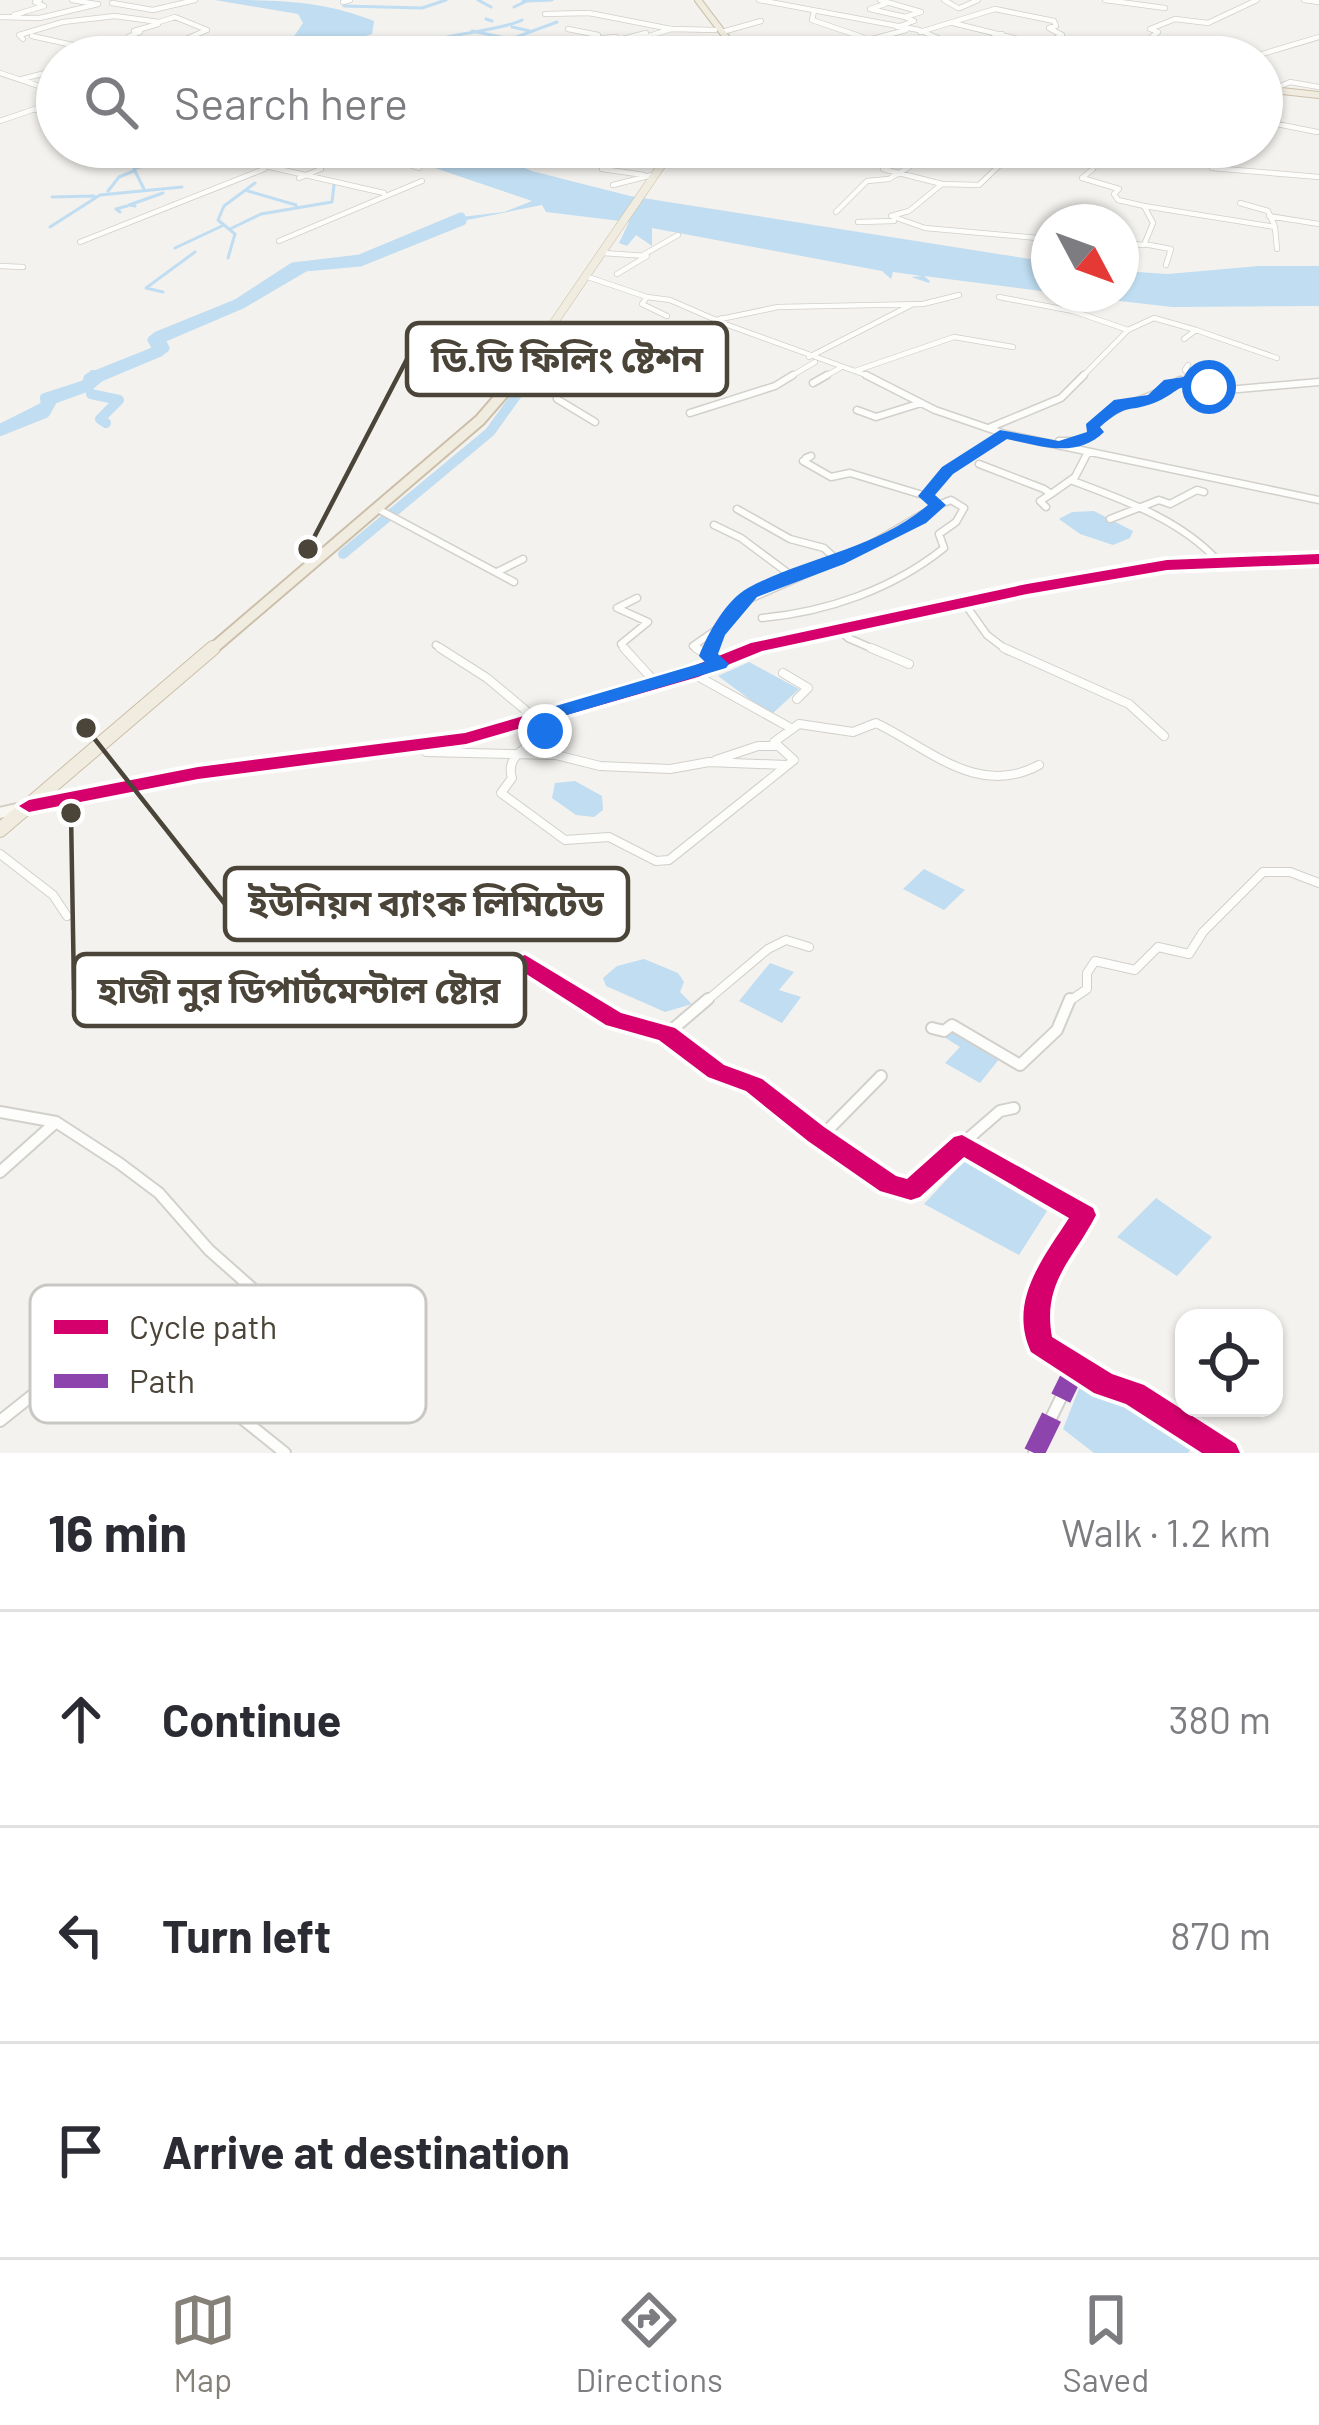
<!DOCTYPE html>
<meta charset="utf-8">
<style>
:root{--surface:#fff;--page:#f2f2f3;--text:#2b2b33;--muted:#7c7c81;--line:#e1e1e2;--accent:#868178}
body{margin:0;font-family:Barlow,"Noto Sans Bengali",sans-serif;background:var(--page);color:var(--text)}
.controls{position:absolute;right:36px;bottom:36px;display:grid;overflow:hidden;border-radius:24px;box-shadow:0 3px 9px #0004}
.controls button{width:108px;height:108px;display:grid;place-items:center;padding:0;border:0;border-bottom:3px solid var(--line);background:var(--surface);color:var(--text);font:60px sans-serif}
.compass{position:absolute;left:1031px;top:204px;width:108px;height:108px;border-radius:50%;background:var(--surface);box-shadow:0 3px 9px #0004;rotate:131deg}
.stop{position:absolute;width:36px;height:36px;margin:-27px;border:9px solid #1a73e8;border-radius:50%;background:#fff}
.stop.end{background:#1a73e8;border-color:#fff;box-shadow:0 3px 12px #0008}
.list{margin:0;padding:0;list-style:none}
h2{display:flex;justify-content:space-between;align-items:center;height:156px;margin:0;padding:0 48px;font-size:51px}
h2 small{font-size:39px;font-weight:400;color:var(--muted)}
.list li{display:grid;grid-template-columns:78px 1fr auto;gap:36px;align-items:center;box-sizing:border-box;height:216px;padding:0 48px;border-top:3px solid var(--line)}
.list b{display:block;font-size:45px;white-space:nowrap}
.list em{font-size:39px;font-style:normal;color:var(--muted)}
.icon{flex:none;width:66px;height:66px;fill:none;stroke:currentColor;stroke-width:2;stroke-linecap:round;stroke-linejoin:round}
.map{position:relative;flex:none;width:1319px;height:1453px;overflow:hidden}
.search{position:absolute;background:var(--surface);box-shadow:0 3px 9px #0004;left:36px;right:36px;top:36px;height:132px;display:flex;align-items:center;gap:30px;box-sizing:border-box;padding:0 42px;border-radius:66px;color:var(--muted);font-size:45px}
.sheet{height:804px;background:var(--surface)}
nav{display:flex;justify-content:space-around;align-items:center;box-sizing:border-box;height:168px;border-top:3px solid var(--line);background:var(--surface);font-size:33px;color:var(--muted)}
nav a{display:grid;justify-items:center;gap:6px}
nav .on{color:var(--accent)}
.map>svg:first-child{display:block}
.water{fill:#c0ddf1}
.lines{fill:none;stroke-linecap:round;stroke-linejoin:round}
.stream{stroke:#c0ddf1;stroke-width:3}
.river-far2{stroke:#c0ddf1;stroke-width:8}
.river-far1{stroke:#c0ddf1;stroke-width:9}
.river{stroke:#c0ddf1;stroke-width:10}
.minor-far3-casing{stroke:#d2d0cb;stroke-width:6}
.minor-far2-casing{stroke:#d2d0cb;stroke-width:9}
.minor-far1-casing{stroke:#d2d0cb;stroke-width:10}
.minor-casing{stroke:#d2d0cb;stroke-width:14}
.tertiary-casing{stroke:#d2d0cb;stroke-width:6}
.secondary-casing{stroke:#d3cfc5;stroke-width:14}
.trunk-far3-casing{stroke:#ccbfa9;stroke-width:8}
.trunk-far2-casing{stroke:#ccbfa9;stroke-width:9}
.trunk-far1-casing{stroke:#ccbfa9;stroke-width:14}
.trunk-casing{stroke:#ccbfa9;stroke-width:16}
.minor-far3{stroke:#fdfdfc;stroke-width:4.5}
.minor-far2{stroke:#fdfdfc;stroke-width:6}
.minor-far1{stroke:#fdfdfc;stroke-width:8}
.minor{stroke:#fdfdfc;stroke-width:10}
.tertiary{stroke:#fdfdfc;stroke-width:4.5}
.secondary{stroke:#f7f6f1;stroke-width:10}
.trunk-far3{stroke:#f0ece0;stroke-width:6}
.trunk-far2{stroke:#f0ece0;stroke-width:8}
.trunk-far1{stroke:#f0ece0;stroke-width:10}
.trunk{stroke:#f0ece0;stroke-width:14}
.quiet{stroke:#8e44ad;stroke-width:21;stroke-dasharray:40 21;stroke-linecap:butt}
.cycleway-casing{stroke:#fff;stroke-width:8}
.cycleway{fill:#d6006c;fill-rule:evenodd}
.route{fill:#1a73e8}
.key{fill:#fff;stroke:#c9c7c4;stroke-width:3}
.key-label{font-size:33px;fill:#4b4439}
.leader{fill:none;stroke:#4b4439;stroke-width:4.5}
.callout-dot{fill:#4b4439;stroke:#fff;stroke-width:4.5}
.callout{fill:#fff;stroke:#4b4439;stroke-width:4.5}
.callout-label{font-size:36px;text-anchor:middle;font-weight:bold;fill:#4b4439}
</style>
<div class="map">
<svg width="1319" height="1453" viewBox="0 0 1319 1453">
<rect width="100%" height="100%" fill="#f4f2ee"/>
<path class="water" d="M215,0C278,0 320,0 374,21L372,34L355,40L349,57H280L303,23L298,14Z
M401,147H476L532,171L630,196L1049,262V292L924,276L930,281L929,283L911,277L922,276L893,272L891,279L882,271L652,228V246L636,235L627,246L619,243L629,222L546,212L542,205L462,221L461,217L504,212L532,201L429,166Z
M1259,266H1319V306L1172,307L1059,294H1121V271L1168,274Z
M1094,511L1133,531L1130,538L1113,545L1080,534L1059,519L1072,512Z
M749,662L799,689L771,715L718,676Z
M575,781L602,796L603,810L594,817L576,815L552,798L555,783Z
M924,869L965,890L944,910L903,889Z
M644,959L678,973L684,982L680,992L692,1004L665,1012L606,986L603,978L617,966Z
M770,963L794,972L779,990L801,997L782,1023L739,1001Z
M951,1030L1000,1058L980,1083L945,1063L960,1047L944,1037Z
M964,1161L1047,1211L1019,1255L924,1204Z
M1156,1198L1212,1237L1177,1276L1117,1237Z
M1082,1381L1128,1402L1191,1449L1188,1453H1094L1063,1429Z"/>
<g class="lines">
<path class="stream" d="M478,0L491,7
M527,1L552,0
M344,6L422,8L446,0
M514,7L527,1L523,0
M486,19L492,21
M512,27L530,31
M472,31L506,38L507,47
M429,38H440
M508,40L557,22
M354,48L444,47L453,39L442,38C463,33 508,28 522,20
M449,57L507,47
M144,189L134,169L178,152
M108,191L119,177L134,171
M248,191L296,205
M52,197L94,196
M135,206L129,205L163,193
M120,212L116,209L127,206
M50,227L100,195L182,187
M230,229L261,214L332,202L334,185
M175,248L224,225
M228,258L235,234L218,220L224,206L255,183
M163,292L146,288L195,252"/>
<path class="river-far2" d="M459,53L467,57"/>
<path class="river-far1" d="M88,378L158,350L152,340L157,336L236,304L293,267L360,259L461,217L462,221L360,262L305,267L242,304L160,339L165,348L160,352L98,378
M529,378L558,338L561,326"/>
<path class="river" d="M91,394L119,400L100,419L106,423
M0,429L46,406L45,398L85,385L93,375
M0,431L45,413L53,399L89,386L102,375
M343,554L490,432L531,375"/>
<defs>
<path id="minor-far3" d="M72,0L96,4
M759,0L919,30L975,54
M880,0L921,12L905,17L914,21L897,27
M944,0L958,8
M1105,0L1165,8
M1304,0L1319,2
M343,2L350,0
M112,3L153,10L195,0
M885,4L870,9L905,17
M960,8L978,0
M814,11L812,20L862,37L854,44L906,30
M14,15L44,6L35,2L40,0
M0,17L40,18L98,4
M953,23L1034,43L1028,47
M568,29L598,35
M722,32L761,21
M920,32L995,9L1054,21L1056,26L1049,28L1062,35L1054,39L1063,41L1041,47
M1002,34L992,38L1031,47
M32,36L86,48L116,41
M23,39L19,35L63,22L115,16L159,22L175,17L207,30L186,39L233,57
M574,40L616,37
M577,43H610
M213,44L275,50L263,46L267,49
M612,50L611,42L646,33
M91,57L135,38L128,37L140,32L134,31L158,24
M584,57L671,29L715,30
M1006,57L1038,46L1094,57
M1109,57L1138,48L1158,32L1150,29L1175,19L1208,23L1257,0
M1252,57L1319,37
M0,73L57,92
M22,79L57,70
M1281,91L1276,88L1290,82L1319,87
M57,102L36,110L57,113
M1262,114L1278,118L1277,124L1317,132
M0,121L38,108
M205,147L239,160
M282,147L239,160L384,193
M357,147L419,168
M1032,147L1004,161L979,185L942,184L909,211L891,216L925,228L1049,239
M1173,153L1211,159L1212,168L1319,177
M889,162L883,169L942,184
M602,169L644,175
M299,178L321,169
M613,185L656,174
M1144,206L1275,227L1268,211L1240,203
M836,212L867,181L889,179L909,167L889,162L888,154L856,147
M1269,216L1319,224
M858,222L894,221
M1275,227L1277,249
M279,241L422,181
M80,242L264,169
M1121,243L1144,245L1153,223L1144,206L1118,200L1114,194L1119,189L1082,178L1093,169L1099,153L1133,150L1166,155L1176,147
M1144,244L1171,249L1166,265
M603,253L647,256L617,274
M643,255L678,235
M0,266L23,267
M588,277L647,297
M999,297L1073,311L1128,330
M667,316L642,304L647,297L670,300L716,320L778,307L923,304L959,295
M722,318L725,324L874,378
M1196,330L1277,358
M809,357L913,304
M1188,365L1185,370L1191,378
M855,371L954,337L1013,347
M788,378L815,362
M822,378L840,368
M1081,378L1128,330L1154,318L1196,330L1184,339"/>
<path id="minor-far2" d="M866,375L935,410L1005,434L1319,500
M1189,375L1194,382
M516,380L556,391L557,399L595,422
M813,383L827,375
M857,410L876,417L921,403
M690,413L775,386L793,375
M991,427L1061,398L1084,375
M1076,441H1059L1060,446C1073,442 1086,440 1097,432L1091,427C1125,398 1145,404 1180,380L1227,390L1319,382
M806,458L811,456L803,461L831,477L850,473L926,496
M979,464L1044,489L1051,494L1040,501L1046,507
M1073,481C1124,500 1181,520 1218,561
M1051,494L1075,477L1088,452
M378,509L514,582
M737,509L790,539L824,548L838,561
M1110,519L1159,500L1170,504L1197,490L1204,492
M714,525L741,538L792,576
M497,572L523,559
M965,604L987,635L1008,651
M762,618C827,612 893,589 944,548L939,534L956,522L964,508L951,500L938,505
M838,628L848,638L878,651
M436,645L445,651
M627,651L621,644L648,622L617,608L637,598
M701,651L693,646L716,630
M710,651L731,614L745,601L865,548L938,505L926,496L947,470L1005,434
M747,651L1027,589L1167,565L1319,559"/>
<path id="minor-far1" d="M440,648L487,678L542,724L543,737C527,747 505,756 512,778L501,793L565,840L609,837L656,861L669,860L794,760L774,742L799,724L853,732L876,723C930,749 978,798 1039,765
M624,648L655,682
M696,648L708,655
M711,648L708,655L719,664
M871,648L909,664
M1004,648L1129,704L1164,736
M692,673L789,727
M783,673L808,688L797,699
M427,743L426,752L556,755L600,766L670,769L709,762L786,765
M716,760L758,746H775
M36,805L198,773L466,738L692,673L755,648
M0,854L53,895L67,916
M525,963L587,1002
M705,1002L768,949L786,940L809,947
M1068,1002L1087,989V973L1095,961L1135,970L1158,947L1189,954L1203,932L1263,872H1290L1319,883"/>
<path id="minor" d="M583,999L614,1019L667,1034L716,1071L754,1085L889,1184L911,1190L962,1144L1084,1215L1040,1289V1344L1104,1384L1134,1394L1226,1453
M932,1028L944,1031L952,1025L1020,1065L1057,1030L1070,999
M667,1034L708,999
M0,1112L56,1122L119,1163L159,1193L209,1250L304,1334L229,1400L234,1412L285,1453
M820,1138L881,1076
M962,1144L1000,1111L1014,1108
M0,1172L56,1122
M0,1421L49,1382L124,1305
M1034,1453L1076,1367"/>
<path id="tertiary" d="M545,14L589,13L671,29"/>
<path id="secondary" d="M0,813L26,807"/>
<path id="trunk-far3" d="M698,0L729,41L739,46
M736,46L749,50L734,54L721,50Z
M745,47L997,57
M1262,89L1319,95
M661,166L674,147"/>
<path id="trunk-far2" d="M516,378L663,163"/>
<path id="trunk-far1" d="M210,651L480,420L519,375"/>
<path id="trunk" d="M0,830L213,648"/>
</defs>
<use href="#minor-far3" class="minor-far3-casing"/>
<use href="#minor-far2" class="minor-far2-casing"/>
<use href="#minor-far1" class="minor-far1-casing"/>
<use href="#minor" class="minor-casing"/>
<use href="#tertiary" class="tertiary-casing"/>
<use href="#secondary" class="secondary-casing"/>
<use href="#trunk-far3" class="trunk-far3-casing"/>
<use href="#trunk-far2" class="trunk-far2-casing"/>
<use href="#trunk-far1" class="trunk-far1-casing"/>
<use href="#trunk" class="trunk-casing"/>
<use href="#minor-far3" class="minor-far3"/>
<use href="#minor-far2" class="minor-far2"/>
<use href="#minor-far1" class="minor-far1"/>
<use href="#minor" class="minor"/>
<use href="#tertiary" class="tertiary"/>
<use href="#secondary" class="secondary"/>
<use href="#trunk-far3" class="trunk-far3"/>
<use href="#trunk-far2" class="trunk-far2"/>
<use href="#trunk-far1" class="trunk-far1"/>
<use href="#trunk" class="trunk"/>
<path class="quiet" d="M1034,1453L1076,1367"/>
<defs>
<path id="cycleway" d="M1319,554V564L1167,570L1027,594L762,651L698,677L466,744L198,779L29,812L19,806L29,800L198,767L465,733L686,669L751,643L1027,584L1167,560Z
M525,955L621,1013L675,1028L724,1065L762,1079L824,1127L896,1176L907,1179L954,1137L962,1135L1093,1208L1096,1215C1073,1260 1042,1282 1052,1337L1112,1374L1144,1385L1236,1444L1240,1453H1202L1126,1404L1094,1393L1031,1352C1008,1301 1042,1260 1069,1218L964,1157L920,1197L911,1200L880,1191L808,1141L746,1091L708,1077L659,1040L606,1025L517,968L514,963L517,958Z"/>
</defs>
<use href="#cycleway" class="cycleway-casing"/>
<use href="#cycleway" class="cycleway"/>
</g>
<path class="route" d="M1190,376L1216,387L1209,391C1173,381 1182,392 1154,403C1125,414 1130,401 1100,427L1104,432C1077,459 1040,446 1007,439L953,474L935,495L946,505L926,523L844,564L757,597L725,635L718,654L729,664L726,668L550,720L552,736L535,731L532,713L705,662L699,656C708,633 726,600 748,588C806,557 876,549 928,505L918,496L942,467L1000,430L1059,441L1087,432L1086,424L1114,400L1148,395L1164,380Z"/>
<rect x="30" y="1285" width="396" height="138" rx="18" class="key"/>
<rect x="54" y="1320" width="54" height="14" fill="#d6006c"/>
<rect x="54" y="1374" width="54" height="14" fill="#8e44ad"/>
<g class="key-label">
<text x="129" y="1339">Cycle path</text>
<text x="129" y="1393">Path</text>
</g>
<path class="leader" d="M308 549L407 359M86 728L225 904M71 813L74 990"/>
<g class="callout-dot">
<circle cx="308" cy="549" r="12"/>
<circle cx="86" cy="728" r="12"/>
<circle cx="71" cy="813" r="12"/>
</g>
<g class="callout">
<rect x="407" y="323" width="320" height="72" rx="12"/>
<rect x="225" y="868" width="403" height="72" rx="12"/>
<rect x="74" y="954" width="451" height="72" rx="12"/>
</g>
<g class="callout-label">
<text x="567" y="372">ডি.ডি ফিলিং ষ্টেশন</text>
<text x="426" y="916">ইউনিয়ন ব্যাংক লিমিটেড</text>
<text x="299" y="1003">হাজী নুর ডিপার্টমেন্টাল ষ্টোর</text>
</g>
</svg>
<div class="controls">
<button><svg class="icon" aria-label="locate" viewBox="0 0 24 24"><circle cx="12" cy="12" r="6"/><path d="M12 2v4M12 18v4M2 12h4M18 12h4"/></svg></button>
</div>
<svg class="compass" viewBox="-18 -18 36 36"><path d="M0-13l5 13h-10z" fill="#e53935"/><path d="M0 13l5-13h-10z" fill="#7c7c81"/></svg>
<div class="stop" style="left:1209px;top:387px"></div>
<div class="stop end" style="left:545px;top:731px"></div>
<div class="search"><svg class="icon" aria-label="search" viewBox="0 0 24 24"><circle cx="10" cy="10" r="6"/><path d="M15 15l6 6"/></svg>Search here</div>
</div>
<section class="sheet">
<h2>16 min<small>Walk · 1.2 km</small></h2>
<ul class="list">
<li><svg class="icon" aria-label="ahead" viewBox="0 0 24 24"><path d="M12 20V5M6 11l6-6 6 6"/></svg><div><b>Continue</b></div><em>380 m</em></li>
<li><svg class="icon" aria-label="left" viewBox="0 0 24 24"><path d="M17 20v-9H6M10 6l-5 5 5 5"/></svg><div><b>Turn left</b></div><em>870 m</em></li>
<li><svg class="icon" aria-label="arrive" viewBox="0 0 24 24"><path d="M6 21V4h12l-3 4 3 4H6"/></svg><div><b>Arrive at destination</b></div></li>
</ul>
</section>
<nav>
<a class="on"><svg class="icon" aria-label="map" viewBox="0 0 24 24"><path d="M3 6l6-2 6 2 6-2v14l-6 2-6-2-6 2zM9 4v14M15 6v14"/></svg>Map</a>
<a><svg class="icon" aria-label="directions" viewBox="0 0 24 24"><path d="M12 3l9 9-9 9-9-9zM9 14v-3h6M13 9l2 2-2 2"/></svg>Directions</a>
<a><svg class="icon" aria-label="saved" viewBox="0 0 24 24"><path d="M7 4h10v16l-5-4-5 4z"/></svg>Saved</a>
</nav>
